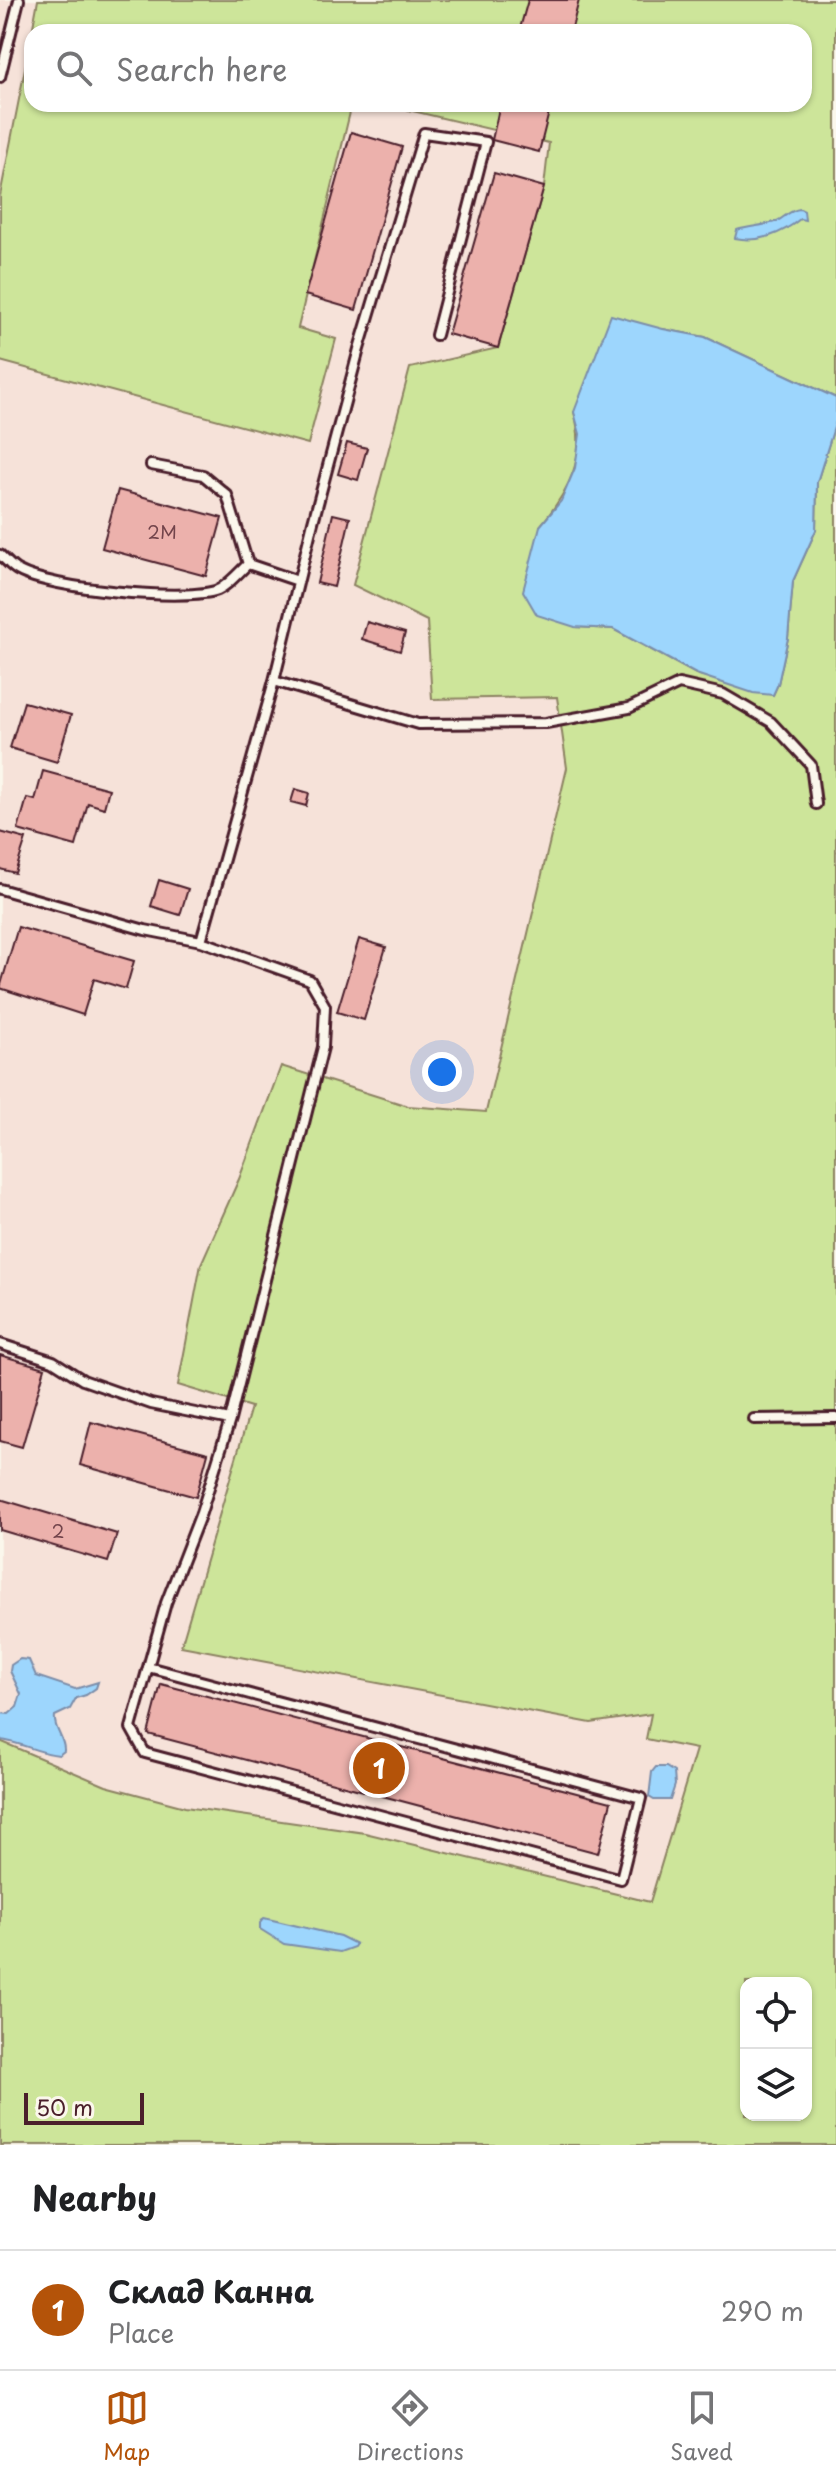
<!DOCTYPE html>
<meta charset="utf-8">
<style>
:root{--surface:#fff;--page:#f6f6f6;--text:#202124;--muted:#757577;--line:#e0e0e0;--accent:#b45309}
body{margin:0;font-family:"Playpen Sans",sans-serif;background:var(--page);color:var(--text)}
.controls{position:absolute;right:24px;bottom:24px;display:grid;overflow:hidden;border-radius:16px;box-shadow:0 2px 6px #0004}
.controls button{width:72px;height:72px;display:grid;place-items:center;padding:0;border:0;border-bottom:2px solid var(--line);background:var(--surface);color:var(--text);font:40px sans-serif}
.scale{position:absolute;left:24px;bottom:20px;width:120px;box-sizing:border-box;padding-left:8px;border:4px solid #4a1f2b;border-top:0;font-size:22px;line-height:28px;white-space:nowrap;color:#4a1f2b;-webkit-text-stroke:6px #fbf7ec;paint-order:stroke}
.you{position:absolute;left:442px;top:1072px;width:28px;height:28px;margin:-20px;border:6px solid #fff;border-radius:50%;background:#1a73e8;box-shadow:0 0 0 12px #1a73e833}
.badge{display:grid;place-items:center;width:52px;height:52px;border-radius:50%;background:var(--accent);color:#fff;font-size:26px;font-weight:700}
.pin{position:absolute;translate:-50% -50%;border:4px solid #fff;box-shadow:0 2px 8px #0006}
.list{margin:0;padding:0;list-style:none}
h2{display:flex;justify-content:space-between;align-items:center;height:104px;margin:0;padding:0 32px;font-size:34px}
h2 small{font-size:26px;font-weight:400;color:var(--muted)}
.list li{display:grid;grid-template-columns:52px 1fr auto;gap:24px;align-items:center;box-sizing:border-box;height:120px;padding:0 32px;border-top:2px solid var(--line)}
.list b{display:block;font-size:30px;white-space:nowrap}
.list p{margin:0;font-size:26px;white-space:nowrap;color:var(--muted)}
.list em{font-size:26px;font-style:normal;color:var(--muted)}
.icon{flex:none;width:44px;height:44px;fill:none;stroke:currentColor;stroke-width:2;stroke-linecap:round;stroke-linejoin:round}
.map{position:relative;flex:none;width:836px;height:2145px;overflow:hidden}
.search{position:absolute;background:var(--surface);box-shadow:0 2px 6px #0004;left:24px;right:24px;top:24px;height:88px;display:flex;align-items:center;gap:20px;box-sizing:border-box;padding:0 28px;border-radius:24px;color:var(--muted);font-size:30px}
.sheet{height:224px;background:var(--surface)}
nav{display:flex;justify-content:space-around;align-items:center;box-sizing:border-box;height:112px;border-top:2px solid var(--line);background:var(--surface);font-size:22px;color:var(--muted)}
nav a{display:grid;justify-items:center;gap:4px}
nav .on{color:var(--accent)}
.map>svg:first-child{display:block}
.built{fill:#f6e2d9}
.green{fill:#cde59a;stroke:#8c8262;stroke-width:2;fill-rule:evenodd}
.water{fill:#9dd6fd;stroke:#7c8da9;stroke-width:2}
.building{fill:#ecb1ac;stroke:#4a1f2b;stroke-width:2}
.lines{fill:none;stroke-linecap:round;stroke-linejoin:round}
.service-casing{stroke:#4a1f2b;stroke-width:14}
.service{stroke:#fbf7ec;stroke-width:8}
.labels{text-anchor:middle;stroke-width:6;stroke-linejoin:round;paint-order:stroke}
.number-label{font-size:18px;fill:#72444b}
</style>
<div class="map">
<svg width="836" height="2145" viewBox="0 0 836 2145">
<rect width="100%" height="100%" fill="#fbf7ec"/>
<filter id="ink" filterUnits="userSpaceOnUse"><feTurbulence type="fractalNoise" baseFrequency=".0125" numOctaves="2"/><feDisplacementMap in="SourceGraphic" scale="16" xChannelSelector="R" yChannelSelector="G"/><feConvolveMatrix kernelMatrix="1 2 1 2 8 2 1 2 1" color-interpolation-filters="sRGB"/></filter>
<g filter="url(#ink)">
<path class="built" d="M0,0H40L32,32L0,195Z
M352,104H383L549,142L544,187L498,348L427,621L432,699L557,697L567,768L461,1218L763,1307L646,1739L697,1749L650,1903L365,1833L185,1807L106,1786L0,1741V361L308,444L298,329Z"/>
<path class="green" d="M38,0H836V398L705,337L663,329L574,412C587,457 569,491 540,526L575,627L613,629L696,674L773,695L778,684L788,638L793,581L816,530L817,482L836,421V2145H0V1741L106,1786L185,1807L365,1833L650,1902L696,1749L646,1739L651,1714L591,1723L181,1646L251,1407L178,1385L201,1264L239,1179L281,1066L408,1106L486,1112L567,768L557,697L432,699L427,621L353,585L410,368L498,348L544,187L549,143L383,104H804V32H32ZM746,1983H806V2115H746Z
M32,33V104H352L298,328L336,339L308,444L0,361V196Z"/>
<path class="water" d="M800,209L804,211L805,220L800,219C782,234 759,243 735,238L737,230C750,226 765,226 777,221C786,217 789,210 800,209Z
M611,315L663,329L705,337L836,398V421L817,482L816,530L793,581L788,638L778,684L773,695L753,693L696,674L613,629L575,627L537,615L523,591L540,526L561,501L575,468L580,434L574,412Z
M20,1659L29,1660L36,1676L75,1689L98,1682L96,1688L86,1695L76,1698L70,1709L55,1716C53,1729 65,1738 64,1751L59,1755C38,1753 20,1742 0,1740V1713L9,1714L17,1707L21,1694L10,1671L11,1665Z
M656,1767H666L674,1772L675,1785L670,1800H654L649,1797L652,1772Z
M264,1918L340,1936L356,1944L354,1947L340,1952L284,1944L260,1929V1923Z"/>
<path class="building" d="M528,0H579L571,32H519Z
M500,104H551L539,152L492,140Z
M351,132L402,147L356,310L305,295Z
M494,173L544,187L498,348L448,334Z
M347,443L367,448L358,480L338,474Z
M118,490L222,518L206,576L102,548Z
M333,514L350,518L334,587L317,583Z
M367,622L405,633L400,651L362,639Z
M24,702L71,715L57,762L10,748Z
M43,771L109,789L104,808L88,803L76,846L18,830L27,798L35,800Z
M295,789L309,793L306,806L291,802Z
M0,832L26,839L15,873L0,869Z
M159,880L188,889L180,915L151,906Z
M18,927L134,961L126,989L94,979L83,1015L0,988Z
M359,939L386,947L364,1020L337,1012Z
M0,1355L45,1368L22,1447L0,1441Z
M91,1422L208,1453L196,1497L80,1465Z
M0,1499L117,1534L108,1562L0,1530Z
M161,1684L611,1802L598,1853L148,1734Z"/>
<g class="lines">
<defs>
<path id="service" d="M0,77L19,0
M151,465L203,475L227,495L248,564
M0,555C6,560 12,568 19,571C52,589 178,601 215,591C226,588 239,572 248,564L298,581
M274,681L418,724L546,723L629,708L679,684L723,694L771,722L811,765L816,804
M0,889L145,930L201,941L310,980L325,1006L323,1047L230,1420L201,1513L166,1603L131,1728L145,1753L621,1879L641,1798L148,1667
M201,941L274,681L313,522L359,349L424,133L486,142L436,335
M0,1344L53,1361L83,1380L151,1404L230,1420
M754,1419L836,1418"/>
</defs>
<use href="#service" class="service-casing"/>
<use href="#service" class="service"/>
</g>
</g>
<g class="labels">
<g class="number-label">
<text x="162" y="539">2М</text>
<text x="58" y="1538">2</text>
</g>
</g>
</svg>
<div class="controls">
<button><svg class="icon" aria-label="locate" viewBox="0 0 24 24"><circle cx="12" cy="12" r="6"/><path d="M12 2v4M12 18v4M2 12h4M18 12h4"/></svg></button>
<button><svg class="icon" aria-label="layers" viewBox="0 0 24 24"><path d="M12 4l9 5-9 5-9-5zM3 14l9 5 9-5"/></svg></button>
</div>
<div class="scale">50 m</div>
<div class="you"></div>
<div class="pin badge" style="left:379px;top:1768px">1</div>
<div class="search"><svg class="icon" aria-label="search" viewBox="0 0 24 24"><circle cx="10" cy="10" r="6"/><path d="M15 15l6 6"/></svg>Search here</div>
</div>
<section class="sheet">
<h2>Nearby<small></small></h2>
<ul class="list">
<li><span class="badge">1</span><div><b>Склад Канна</b><p>Place</p></div><em>290 m</em></li>
</ul>
</section>
<nav>
<a class="on"><svg class="icon" aria-label="map" viewBox="0 0 24 24"><path d="M3 6l6-2 6 2 6-2v14l-6 2-6-2-6 2zM9 4v14M15 6v14"/></svg>Map</a>
<a><svg class="icon" aria-label="directions" viewBox="0 0 24 24"><path d="M12 3l9 9-9 9-9-9zM9 14v-3h6M13 9l2 2-2 2"/></svg>Directions</a>
<a><svg class="icon" aria-label="saved" viewBox="0 0 24 24"><path d="M7 4h10v16l-5-4-5 4z"/></svg>Saved</a>
</nav>
